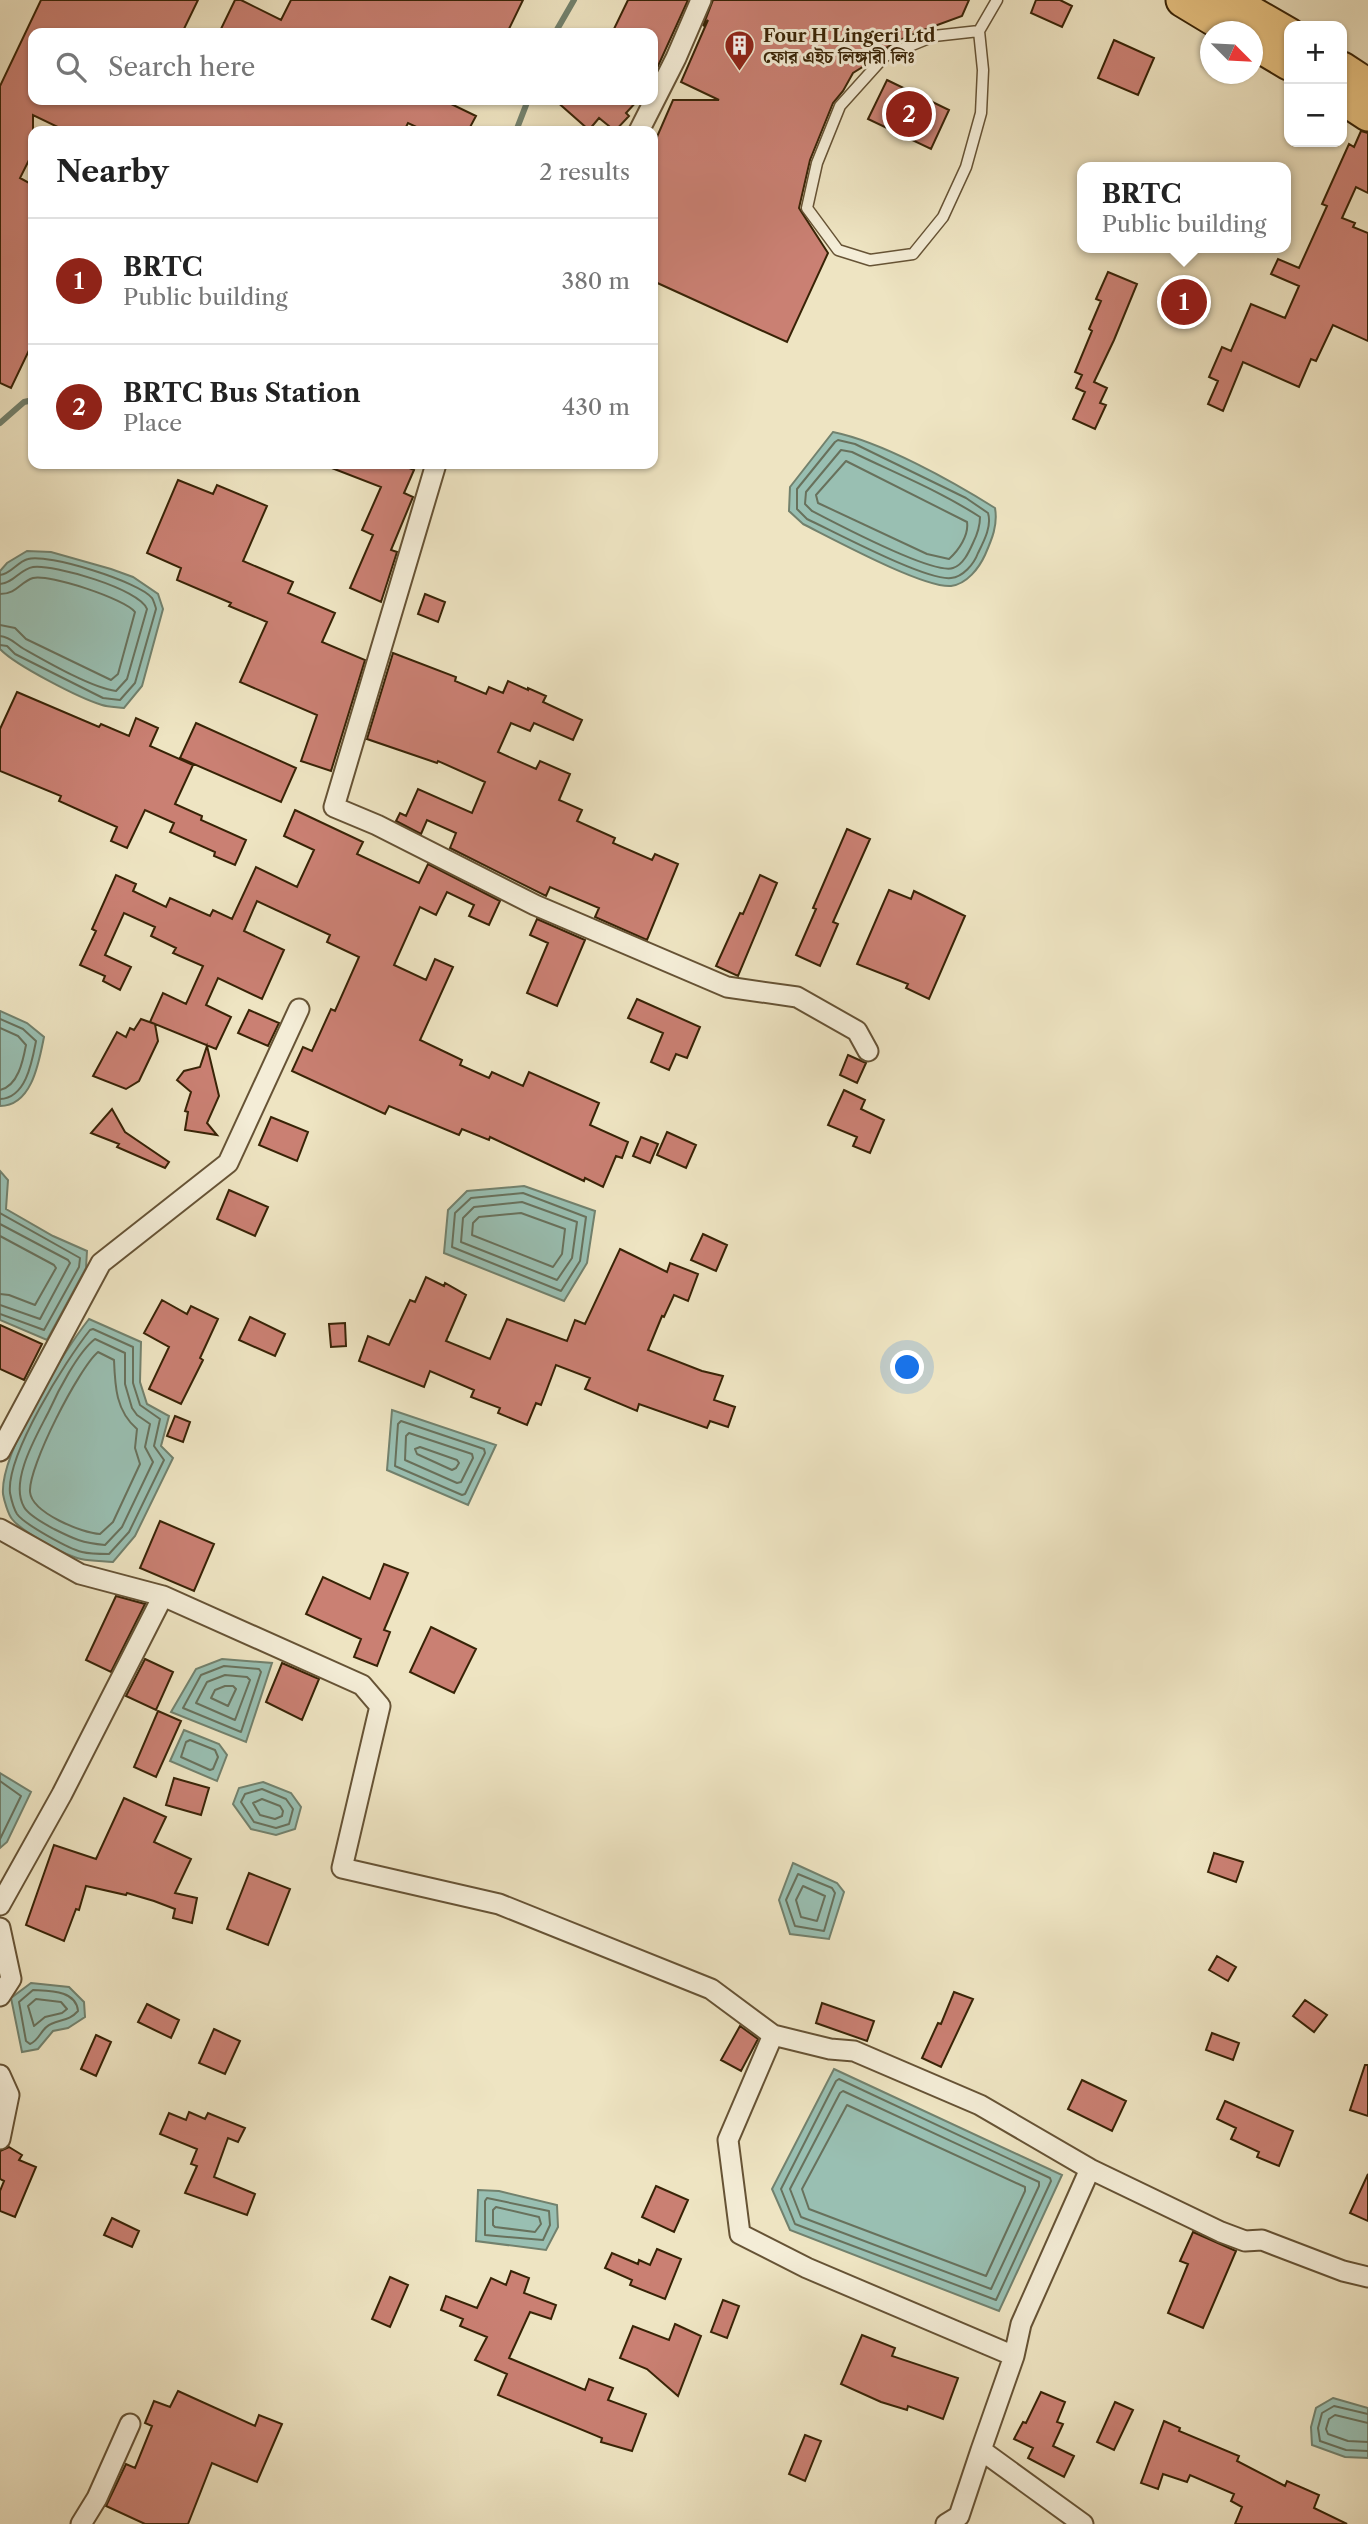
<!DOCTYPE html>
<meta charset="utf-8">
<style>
:root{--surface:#fff;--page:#f2f2f2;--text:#222;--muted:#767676;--line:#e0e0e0;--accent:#8f2418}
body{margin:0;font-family:"Libre Caslon Text","Noto Serif Bengali",serif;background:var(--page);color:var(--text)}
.controls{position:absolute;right:21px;top:21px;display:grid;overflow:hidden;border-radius:14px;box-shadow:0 2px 5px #0004}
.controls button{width:63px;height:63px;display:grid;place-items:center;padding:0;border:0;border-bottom:2px solid var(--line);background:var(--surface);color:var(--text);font:35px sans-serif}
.compass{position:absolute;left:1200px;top:21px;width:63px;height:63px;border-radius:50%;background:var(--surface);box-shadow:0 2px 5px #0004;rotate:114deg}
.you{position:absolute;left:908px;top:1368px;width:24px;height:24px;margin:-18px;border:5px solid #fff;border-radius:50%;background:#1a73e8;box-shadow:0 0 0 10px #1a73e833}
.badge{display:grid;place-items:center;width:46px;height:46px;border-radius:50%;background:var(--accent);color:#fff;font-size:23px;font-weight:700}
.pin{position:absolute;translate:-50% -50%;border:4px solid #fff;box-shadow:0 2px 7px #0006}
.popup{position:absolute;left:1077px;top:162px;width:214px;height:91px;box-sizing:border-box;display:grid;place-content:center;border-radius:14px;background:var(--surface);filter:drop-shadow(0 2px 5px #0005);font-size:23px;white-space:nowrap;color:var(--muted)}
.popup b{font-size:26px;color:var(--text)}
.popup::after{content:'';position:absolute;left:50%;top:100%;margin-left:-14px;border:14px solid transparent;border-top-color:var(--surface)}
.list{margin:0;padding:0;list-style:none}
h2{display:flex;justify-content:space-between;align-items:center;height:91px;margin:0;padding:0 28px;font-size:30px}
h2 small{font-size:23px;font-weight:400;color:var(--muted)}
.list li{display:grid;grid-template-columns:46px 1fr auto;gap:21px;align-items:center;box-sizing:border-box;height:126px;padding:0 28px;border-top:2px solid var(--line)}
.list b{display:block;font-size:26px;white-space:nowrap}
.list p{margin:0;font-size:23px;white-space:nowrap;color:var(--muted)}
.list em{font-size:23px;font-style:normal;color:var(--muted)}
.icon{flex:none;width:38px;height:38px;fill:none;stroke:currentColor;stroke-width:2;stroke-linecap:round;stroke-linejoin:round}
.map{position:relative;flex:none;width:1368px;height:2524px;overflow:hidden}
.search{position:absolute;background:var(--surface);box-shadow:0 2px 5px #0004;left:28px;top:28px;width:630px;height:77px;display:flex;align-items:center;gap:18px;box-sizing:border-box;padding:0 24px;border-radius:14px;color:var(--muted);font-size:26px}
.panel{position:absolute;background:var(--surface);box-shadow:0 2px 5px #0004;left:28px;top:126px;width:630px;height:343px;border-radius:14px}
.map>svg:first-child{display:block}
.water{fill:#99bfb2;stroke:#72816d;stroke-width:2}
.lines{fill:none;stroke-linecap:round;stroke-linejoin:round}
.shore{stroke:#68715c;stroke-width:2}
.stream{stroke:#72816d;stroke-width:6}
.building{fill:#ca8073;stroke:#382306;stroke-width:2}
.service-casing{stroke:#665335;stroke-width:13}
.minor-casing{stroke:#665335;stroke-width:23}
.trunk-casing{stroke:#382306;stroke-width:37}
.service{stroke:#f4edd7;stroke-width:10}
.minor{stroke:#f4edd7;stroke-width:19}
.trunk{stroke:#e7c281;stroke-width:33}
.labels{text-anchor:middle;stroke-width:6;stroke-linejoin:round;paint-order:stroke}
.poi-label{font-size:18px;font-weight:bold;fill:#382306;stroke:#f4edd7;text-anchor:start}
</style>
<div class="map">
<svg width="1368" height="2524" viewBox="0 0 1368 2524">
<rect width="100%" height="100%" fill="#eee4c2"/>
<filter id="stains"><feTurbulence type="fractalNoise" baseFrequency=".00286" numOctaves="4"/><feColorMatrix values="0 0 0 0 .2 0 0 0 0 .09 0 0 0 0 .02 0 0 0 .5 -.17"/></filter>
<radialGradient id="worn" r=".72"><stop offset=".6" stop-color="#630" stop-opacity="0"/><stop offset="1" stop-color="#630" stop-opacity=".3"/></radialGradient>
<path class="water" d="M833,432C882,442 952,481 995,508C998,525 992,539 985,555C979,568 967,584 951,586C923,588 833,539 803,524L789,511L790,487Z
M27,551L51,552L111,569L133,577L158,594L163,609L142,686L124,708C117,707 108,707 102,705C79,698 15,665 0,649V571L7,563Z
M0,1011L27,1023L44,1037C39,1062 32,1106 0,1106Z
M0,1171L8,1180L6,1209L53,1236L87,1251L86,1268L47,1340L0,1320Z
M524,1186L595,1211L587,1263L564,1301L444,1253L448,1210L467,1191Z
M89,1319L141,1342L140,1382L147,1404L169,1416L161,1446L173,1458L135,1536L113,1562C102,1561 91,1561 81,1559C66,1556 21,1531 12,1519C8,1514 4,1500 3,1494C0,1453 63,1352 89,1319Z
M392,1410L496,1445L468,1505L387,1470Z
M222,1659L272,1663L246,1742L171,1712L196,1669Z
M184,1730L219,1744L227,1755L217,1781L170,1761Z
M0,1773L31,1792L7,1842L0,1848Z
M263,1782L291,1793L301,1807L295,1829L276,1835L251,1829L233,1804L239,1788Z
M793,1863L837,1883L844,1892L829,1939L790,1934L779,1900Z
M31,1983L69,1987L84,2002L85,2017L68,2028L53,2031L38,2049L22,2052L11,1998Z
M834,2069L1062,2175L999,2311L790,2230L772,2189Z
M478,2190L499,2191L557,2205L558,2227L546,2250L476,2241Z
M1333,2398L1368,2408V2458L1345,2457L1312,2445L1311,2427L1316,2408Z"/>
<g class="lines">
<path class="shore" d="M838,440L855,444L966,498L988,513C992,526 984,541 978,553C974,564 963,577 951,578C926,581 835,532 807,519L797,509V489L835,442Z
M841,450L852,452C895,473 940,491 980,517C980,526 977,535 973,543C969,552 963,565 953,568C934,575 833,522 812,511L805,504L806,492Z
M846,461L967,522C969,535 959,550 949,559L927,554L818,503L816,495Z
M0,575C11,574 17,562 28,559C47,553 140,582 152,598C153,599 156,608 156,609L135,683L120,700L103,698L15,654L7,646L0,645
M0,584C14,583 20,569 33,567C53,564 140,589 147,609L127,679L116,691C92,688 47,662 24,649C15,644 11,637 0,636
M0,594C17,594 20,582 33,578C50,574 125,599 135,612L118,674L111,680L26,639L15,628L0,625
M0,1019L23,1029L36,1041C32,1062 26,1098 0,1099
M0,1028L18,1036L26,1045C23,1061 18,1086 0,1090
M523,1193L586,1217L580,1261L561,1291L452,1247L455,1213L471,1198Z
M522,1202L577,1222L572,1258L557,1280L461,1242L463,1218L474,1207Z
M0,1213L80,1258L79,1267L44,1330L0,1314
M521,1213L565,1229L562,1254L553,1267L472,1235L473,1223L479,1217Z
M0,1224L68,1260L70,1263L40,1319L0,1305
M0,1236L54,1265L56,1268L35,1305L9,1295L0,1294
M93,1329L133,1347V1383L140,1405L160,1419L154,1446L164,1460L129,1532L109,1554C100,1554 90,1554 82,1552C69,1549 24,1524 17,1514C14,1509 11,1498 10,1493C6,1455 66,1360 90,1330Z
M95,1339L125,1353V1384L132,1408L137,1415L150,1424L145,1447L153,1462L122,1527L105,1545C82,1543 74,1539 54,1529C45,1524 29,1516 24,1507C9,1481 37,1435 49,1411C58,1391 78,1352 95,1339Z
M98,1352L114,1360C115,1387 116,1411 137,1429L135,1448L140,1464L113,1522L100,1534C82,1533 32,1513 30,1492C28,1467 79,1368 98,1352Z
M401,1421L484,1449L485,1453L465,1494L462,1495L395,1466L398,1424Z
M409,1433L472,1454L473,1458L461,1482L457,1483L405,1460L406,1436Z
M420,1447L457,1460L459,1463L456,1468L452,1470L417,1454L415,1449Z
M224,1666L259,1669L261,1672L241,1732L183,1708L201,1675Z
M225,1675L247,1677L250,1680L235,1720L196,1703L207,1682Z
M225,1686H233L236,1689L228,1706L211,1698L215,1690Z
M190,1740L215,1750L218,1757L213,1769L210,1770L181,1757L186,1742Z
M0,1781L21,1796L0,1839
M262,1789L286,1799L293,1809L289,1824L276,1828L254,1822L241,1802L245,1794Z
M262,1799L280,1806L283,1811L282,1816L275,1819L260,1815L253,1803Z
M798,1874L832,1888L835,1893L824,1931L795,1926L786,1900Z
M803,1886L825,1896L817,1921L801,1917L796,1900Z
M33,1990C49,1991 76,1990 78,2011C69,2021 62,2019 51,2024C41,2028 40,2040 30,2044L26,2041L19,2002Z
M36,1999L61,2002L67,2009L62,2013L45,2017L34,2026L28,2006Z
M839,2079L1050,2178L1051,2181L996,2300L795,2224L781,2189L836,2081Z
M843,2091L1039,2182V2186L991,2289L801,2217L790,2189L840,2093Z
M847,2105L1025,2187V2191L986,2276L809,2209L802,2189Z
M487,2198L549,2211L550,2225L543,2240L485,2235V2201Z
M496,2207L539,2217L541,2224L535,2232L495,2227L493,2225V2210Z
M1368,2414L1334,2406L1322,2413L1318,2428L1320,2441L1346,2450L1368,2451
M1368,2423L1335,2415L1329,2419L1326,2429L1328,2434L1348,2441L1368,2442"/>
<path class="stream" d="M555,33L574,0
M516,131L528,100
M0,423L24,402L33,400"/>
</g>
<path class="building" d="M41,0H198L182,33H33V100H443L476,116L468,131H425L408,123L404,131H66L33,115V152L20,178L33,185V342L11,388L0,383V86Z
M235,0H241L281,20L291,0H523L507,33H219Z
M628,0H688L653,77V33H612Z
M713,0H969L962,16L910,35L880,51L869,63L853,73L843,91L833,103L810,160L799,208L828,253L787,342L653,281V146L673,100H719L681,82L708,20L703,26Z
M1036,0H1060L1072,6L1062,27L1031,13Z
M1114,40L1154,58L1138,95L1098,78Z
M887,80L949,110L931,149L868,119Z
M555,100H638L626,113L629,116L615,131L599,118L589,130Z
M1361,131L1368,133V193L1356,187L1342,218L1355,223L1353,227L1368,233V341L1333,325L1316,361L1311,359L1299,387L1243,362L1223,411L1208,404L1218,381L1209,377L1222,347L1231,351L1251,304L1285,318L1299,286L1271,274L1278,259L1299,268L1327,206L1322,204L1349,144L1354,147Z
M1108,272L1137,284L1114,340L1094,382L1107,388L1100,403L1106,405L1095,429L1073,419L1085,392L1076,388L1082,375L1075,372L1092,331L1089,329L1101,301L1096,299Z
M400,464L414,470L404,493L413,497L391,550L397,552L381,602L350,588L373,535L362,530L381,487L324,465Z
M178,480L213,494L217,485L267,506L243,561L293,582L288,593L335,613L322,642L365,660L331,771L301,761L317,715L240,682L267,622L229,606L231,603L177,580L181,568L147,553Z
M425,594L445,602L438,622L418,614Z
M393,653L456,677L455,681L486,694L489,687L503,693L508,681L528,690V688L546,696L543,702L582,720L573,740L534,723L530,731L511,723L498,752L536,769L540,761L570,774L559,800L582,810L577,821L615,838L613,843L652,860L655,854L678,864L647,940L595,917L599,908L550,887L546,896L450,848L456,833L427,820L421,834L396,821L400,813L406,816L418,789L472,813L485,782L438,761L437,763L367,739Z
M17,692L99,727L101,724L129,736L136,718L158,728L150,746L193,765L175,804L202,816L201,820L246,840L235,865L214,856L215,852L170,832L174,823L145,810L127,848L111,841L117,827L59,801L61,796L0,771V729Z
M196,723L296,768L281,802L180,758Z
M295,810L363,842L357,854L419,883L428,864L500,901L489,925L469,916L474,905L447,892L436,915L420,907L394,965L426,980L435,959L453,967L420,1040L462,1060L460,1065L489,1078L492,1072L523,1086L529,1072L599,1103L590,1125L628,1142L622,1158L616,1156L603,1187L585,1178L584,1181L490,1137L489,1140L462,1129L459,1135L389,1106L385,1114L292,1071L303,1047L312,1051L331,1009L335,1011L359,957L327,942L330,935L257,901L244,931L284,950L262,999L218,978L206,1005L231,1017L216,1049L150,1022L163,993L186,1004L203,966L173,953L176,948L151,936L155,927L124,913L105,955L131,967L120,990L103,981L105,976L80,965L96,931L92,929L116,875L136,884L133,891L166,907L170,898L210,916L213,910L232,919L256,867L297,887L314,850L284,836Z
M847,829L870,839L833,922L838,924L820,966L796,955L816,909L813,908Z
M760,875L777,883L738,976L716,966L740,913L743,914Z
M889,890L911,899L914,891L965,916L929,999L906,988L908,984L857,964Z
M537,919L585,940L557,1006L527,993L548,943L530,935Z
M637,999L700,1027L687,1058L676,1054L669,1070L651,1062L663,1033L628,1018Z
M249,1010L279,1023L268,1046L238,1033Z
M141,1019L155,1024L158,1041L139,1081L126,1089L93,1076L117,1032L126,1037L130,1028L134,1030Z
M207,1046L219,1096L207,1123L217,1135L185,1130L188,1112L185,1111L191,1092L177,1080L184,1071L200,1067Z
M848,1055L866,1063L857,1083L840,1075Z
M844,1090L865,1100L861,1109L884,1120L870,1153L853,1146L857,1137L828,1125Z
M112,1109L125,1132L169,1162L165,1168L117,1147L119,1144L91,1133Z
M271,1117L308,1132L297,1161L259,1145Z
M667,1132L696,1145L686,1168L657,1155Z
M641,1137L658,1144L650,1163L633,1156Z
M229,1190L268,1207L255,1236L217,1219Z
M703,1234L727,1245L716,1271L691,1260Z
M620,1249L667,1272L670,1263L698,1274L688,1301L674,1295L664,1317L662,1316L648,1350L702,1371L723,1376L714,1400L735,1407L728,1427L710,1421L707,1428L639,1404L637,1411L585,1389L590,1378L556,1365L541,1405L536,1403L527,1425L498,1413L500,1408L471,1397L474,1390L430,1371L424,1387L359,1361L368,1336L389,1345L410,1300L415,1302L426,1277L444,1286L445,1283L466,1295L446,1341L490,1359L507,1319L567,1341L575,1320L585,1324Z
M162,1300L187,1314L191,1306L218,1319L200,1358L203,1360L181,1404L149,1389L169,1347L144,1333Z
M250,1317L285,1334L275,1356L239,1340Z
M345,1323L346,1346L331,1347L329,1324Z
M0,1325L42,1344L24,1380L0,1369Z
M175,1416L190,1422L183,1442L167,1436Z
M160,1521L214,1544L194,1591L140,1568Z
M384,1564L408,1573L384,1630L390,1632L377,1666L354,1657L361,1639L306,1614L323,1577L370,1599Z
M116,1596L145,1604L111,1672L86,1660Z
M431,1627L476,1649L454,1693L410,1672Z
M145,1659L173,1672L156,1710L126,1696Z
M282,1663L319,1679L302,1720L266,1702Z
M158,1711L181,1721L156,1777L134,1767Z
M174,1778L209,1788L201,1815L166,1805Z
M124,1798L166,1817L154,1842L191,1859L175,1893L197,1898L192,1923L173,1918L175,1909L154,1901L127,1893L126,1895L86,1886L79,1910L76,1909L64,1941L26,1925L54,1845L96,1859Z
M1214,1853L1243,1862L1236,1882L1208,1872Z
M249,1873L290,1889L268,1945L227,1929Z
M1217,1956L1236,1967L1228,1981L1209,1970Z
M954,1992L973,1999L941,2067L922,2058L938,2023L941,2024Z
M1305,2000L1327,2015L1314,2032L1293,2016Z
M822,2003L874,2021L867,2041L816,2023Z
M147,2004L179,2020L171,2038L138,2022Z
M740,2026L758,2039L741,2071L721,2060Z
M214,2029L240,2041L225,2074L199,2063Z
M1212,2033L1239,2043L1233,2060L1206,2050Z
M96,2035L111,2042L96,2076L81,2069Z
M1365,2065H1368V2116L1350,2110Z
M1082,2080L1126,2101L1112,2131L1068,2109Z
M1225,2101L1293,2131L1279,2166L1257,2157L1259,2152L1231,2139L1236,2128L1217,2119Z
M189,2112L205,2119L208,2113L245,2128L238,2142L228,2138L214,2177L255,2194L247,2215L185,2193L197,2166L191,2164L197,2149L160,2134L169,2113L186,2120Z
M9,2147L22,2155L19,2160L36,2167L15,2217L0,2211V2191L4,2181L0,2179V2151Z
M1368,2174V2221L1350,2213Z
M656,2186L688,2200L674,2232L642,2217Z
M112,2218L139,2231L132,2247L104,2235Z
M1193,2232L1236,2251L1203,2328L1168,2313L1188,2264L1180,2261Z
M657,2249L681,2259L665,2299L630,2285L632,2280L605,2268L612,2253L638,2264L639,2260L650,2265Z
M511,2271L529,2278L524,2293L556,2305L551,2319L530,2312L509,2358L585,2390L589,2379L613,2388L608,2400L646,2414L632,2451L601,2442L602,2438L498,2395L507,2374L475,2360L487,2337L460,2326L463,2319L441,2310L446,2296L477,2308L491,2278L506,2285Z
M390,2277L408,2285L390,2327L372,2319Z
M723,2300L739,2306L727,2338L711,2332Z
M675,2324L701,2336L678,2396L647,2369L620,2358L633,2326L669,2340Z
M862,2335L895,2348L892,2356L958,2378L943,2419L908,2406L907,2410L881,2402L841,2384Z
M178,2391L255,2426L259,2415L282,2424L257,2482L212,2463L188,2524H145L106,2506L126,2464L135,2468L152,2426L145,2423L154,2401L170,2407Z
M1041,2392L1065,2402L1057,2422L1063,2424L1053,2446L1074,2456L1064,2477L1028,2458L1033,2448L1014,2439L1023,2422L1026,2423Z
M1115,2402L1133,2410L1114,2450L1097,2442Z
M1164,2421L1180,2428L1179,2431L1239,2456L1237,2461L1285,2486L1287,2481L1319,2495L1314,2508L1347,2524H1235L1242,2507L1231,2501L1234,2494L1190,2475L1187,2482L1163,2474L1158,2489L1141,2483Z
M805,2435L821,2441L805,2481L789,2474Z"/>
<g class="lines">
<defs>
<path id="service" d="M979,31L934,36L885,56L840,106L817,163L807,208L838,250L870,260L913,254L943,217L966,167L981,113L983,70L979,31L997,0"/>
<path id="minor" d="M639,131L676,58L701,0
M436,464L334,807L377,825L535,905L727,987L797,997L857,1031L868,1051
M0,1451L101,1263L228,1163L299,1009
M0,1529L80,1574L163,1596L362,1685L380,1706L342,1868L499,1904L711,1989L773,2035L830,2049L854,2051L980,2105L1090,2169L1221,2232L1245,2241L1262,2240L1343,2271L1368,2277
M0,1905L62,1794L163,1596
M0,1928L11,1979L0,1996
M773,2035L728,2140L740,2234L807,2268L1014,2356L981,2450L1083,2524
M0,2075L9,2095L0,2139
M1014,2356L1021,2324L1090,2169
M81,2524L97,2498L130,2424
M946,2524L959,2516L981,2450"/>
<path id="trunk" d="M1183,0L1236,32
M1228,0L1289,35
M1252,41L1289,63
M1342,69L1368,86
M1342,97L1368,114"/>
</defs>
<use href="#service" class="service-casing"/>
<use href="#minor" class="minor-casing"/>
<use href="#trunk" class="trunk-casing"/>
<use href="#service" class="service"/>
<use href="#minor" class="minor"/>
<use href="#trunk" class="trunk"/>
</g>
<defs>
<symbol id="building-pin" viewBox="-11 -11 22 30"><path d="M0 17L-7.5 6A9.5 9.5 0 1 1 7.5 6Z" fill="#8f2418" stroke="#f4edd7"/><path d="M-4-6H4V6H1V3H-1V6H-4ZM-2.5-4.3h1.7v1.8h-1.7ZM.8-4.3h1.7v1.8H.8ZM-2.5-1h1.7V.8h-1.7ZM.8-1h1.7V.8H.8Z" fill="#fff"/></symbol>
</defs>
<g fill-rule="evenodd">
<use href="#building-pin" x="722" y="28" width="35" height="47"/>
</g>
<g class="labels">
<g class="poi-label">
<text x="763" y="42">Four H Lingeri Ltd<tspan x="763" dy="21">ফোর এইচ লিঙ্গারী লিঃ</tspan></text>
</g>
</g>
<rect width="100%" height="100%" filter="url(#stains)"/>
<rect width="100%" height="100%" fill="url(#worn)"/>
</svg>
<div class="controls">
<button>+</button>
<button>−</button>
</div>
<svg class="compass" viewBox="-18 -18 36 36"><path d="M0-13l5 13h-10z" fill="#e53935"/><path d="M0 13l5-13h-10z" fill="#767676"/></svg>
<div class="you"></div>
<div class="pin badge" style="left:1184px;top:302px">1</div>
<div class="popup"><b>BRTC</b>Public building</div>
<div class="pin badge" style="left:909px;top:114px">2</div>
<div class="search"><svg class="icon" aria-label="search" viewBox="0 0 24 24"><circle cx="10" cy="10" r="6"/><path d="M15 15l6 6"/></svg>Search here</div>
<section class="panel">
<h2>Nearby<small>2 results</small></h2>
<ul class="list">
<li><span class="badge">1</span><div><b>BRTC</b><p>Public building</p></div><em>380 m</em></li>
<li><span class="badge">2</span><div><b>BRTC Bus Station</b><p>Place</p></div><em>430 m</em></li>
</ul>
</section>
</div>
